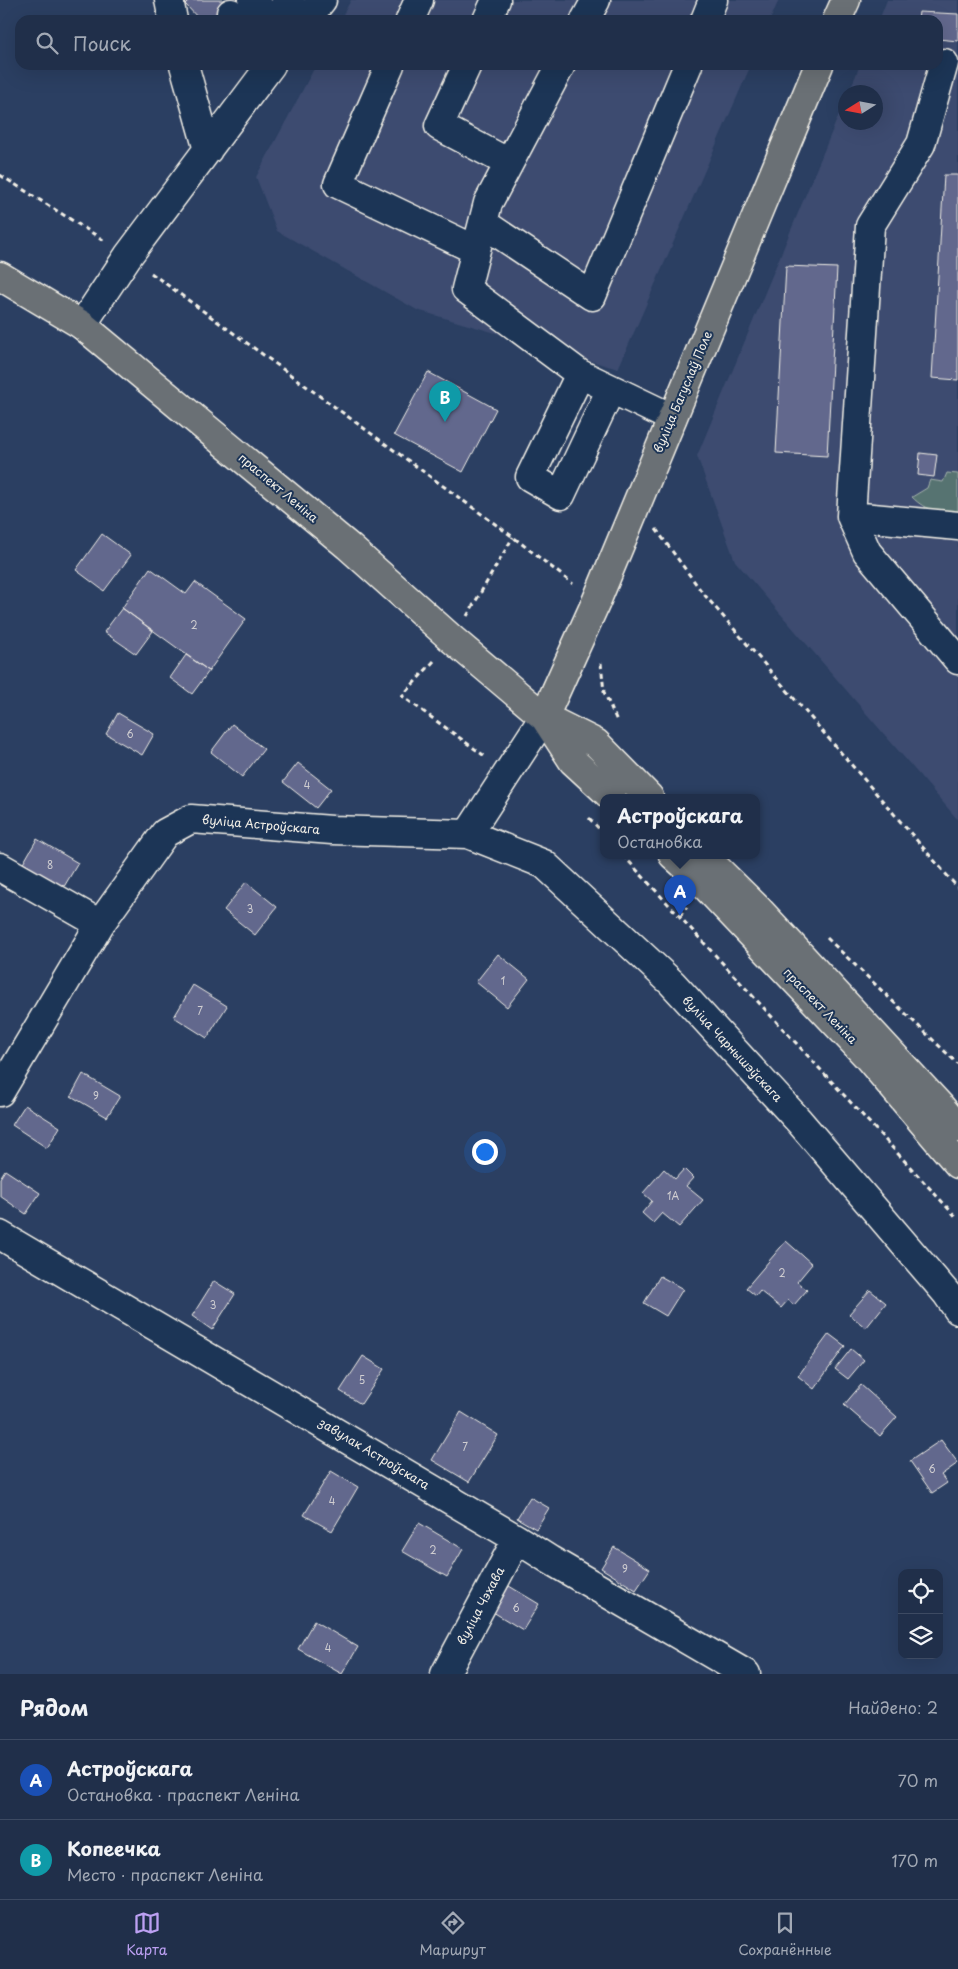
<!DOCTYPE html>
<html lang="ru">
<meta charset="utf-8">
<style>
:root{--surface:#202f4a;--page:#2d3b54;--text:#f1f3f6;--muted:#a2a9b5;--line:#3d4a62;--accent:#bca0f2}
body{margin:0;font-family:"Playpen Sans",sans-serif;background:var(--page);color:var(--text)}
.controls{position:absolute;right:15px;bottom:15px;display:grid;overflow:hidden;border-radius:10px;box-shadow:0 5px 20px #0002}
.controls button{width:45px;height:45px;display:grid;place-items:center;padding:0;border:0;border-bottom:1px solid var(--line);background:var(--surface);color:var(--text);font:25px sans-serif}
.compass{position:absolute;left:838px;top:85px;width:45px;height:45px;border-radius:50%;background:var(--surface);box-shadow:0 5px 20px #0002;rotate:259deg}
.you{position:absolute;left:484px;top:1151px;width:18px;height:18px;margin:-12px;border:4px solid #fff;border-radius:50%;background:#1a73e8;box-shadow:0 0 0 8px #1a73e833}
.badge{display:grid;place-items:center;width:32px;height:32px;border-radius:50%;background:var(--accent);color:#fff;font-size:16px;font-weight:700}
.pin{position:absolute;translate:-50% -41px;filter:drop-shadow(0 1px 2px #0008)}
.pin::after{content:'';position:absolute;top:26px;width:18px;height:15px;background:inherit;clip-path:polygon(0 0,100% 0,50% 100%)}
.popup{position:absolute;left:600px;top:794px;width:160px;height:65px;box-sizing:border-box;display:grid;place-content:center;border-radius:10px;background:var(--surface);filter:drop-shadow(0 1px 4px #0005);font-size:16px;white-space:nowrap;color:var(--muted)}
.popup b{font-size:19px;color:var(--text)}
.popup::after{content:'';position:absolute;left:50%;top:100%;margin-left:-10px;border:10px solid transparent;border-top-color:var(--surface)}
.list{margin:0;padding:0;list-style:none}
h2{display:flex;justify-content:space-between;align-items:center;height:65px;margin:0;padding:0 20px;font-size:21px}
h2 small{font-size:16px;font-weight:400;color:var(--muted)}
.list li{display:grid;grid-template-columns:32px 1fr auto;gap:15px;align-items:center;box-sizing:border-box;height:80px;padding:0 20px;border-top:1px solid var(--line)}
.list b{display:block;font-size:19px;white-space:nowrap}
.list p{margin:0;font-size:16px;white-space:nowrap;color:var(--muted)}
.list em{font-size:16px;font-style:normal;color:var(--muted)}
.icon{flex:none;width:28px;height:28px;fill:none;stroke:currentColor;stroke-width:2;stroke-linecap:round;stroke-linejoin:round}
.map{position:relative;flex:none;width:958px;height:1674px;overflow:hidden}
.search{position:absolute;background:var(--surface);box-shadow:0 5px 20px #0002;left:15px;right:15px;top:15px;height:55px;display:flex;align-items:center;gap:12px;box-sizing:border-box;padding:0 18px;border-radius:15px;color:var(--muted);font-size:19px}
.sheet{height:225px;background:var(--surface)}
nav{display:flex;justify-content:space-around;align-items:center;box-sizing:border-box;height:70px;border-top:1px solid var(--line);background:var(--surface);font-size:14px;color:var(--muted)}
nav a{display:grid;justify-items:center;gap:2px}
nav .on{color:var(--accent)}
.map>svg:first-child{display:block}
.built{fill:#3c4b6f}
.green{fill:#567371;stroke:#a5b2ac}
.building{fill:#62678d;stroke:#f4f1e8}
.lines{fill:none;stroke-linecap:round;stroke-linejoin:round}
.minor-casing{stroke:#f4f1e8;stroke-width:31}
.major-casing{stroke:#f4f1e8;stroke-width:31}
.path{stroke:#f4f1e8;stroke-width:3;stroke-dasharray:5 4;stroke-linecap:butt}
.minor{stroke:#1d3557;stroke-width:28}
.major{stroke:#6a7074;stroke-width:28}
.labels{text-anchor:middle;stroke-width:4;stroke-linejoin:round;paint-order:stroke}
.number-label{font-size:10px;fill:#d0ced1}
.street-label{font-size:12px;fill:#f4f1e8;stroke:#1d3557}
</style>
<div class="map">
<svg width="958" height="1674" viewBox="0 0 958 1674">
<rect width="100%" height="100%" fill="#2b3f62"/>
<filter id="ink" filterUnits="userSpaceOnUse"><feTurbulence type="fractalNoise" baseFrequency=".02" numOctaves="2"/><feDisplacementMap in="SourceGraphic" scale="10" xChannelSelector="R" yChannelSelector="G"/><feConvolveMatrix kernelMatrix="1 2 1 2 8 2 1 2 1" color-interpolation-filters="sRGB"/></filter>
<g filter="url(#ink)">
<path class="built" d="M351,0H779L770,20H340Z
M887,0H958V820L735,561L697,456L845,100L846,122H876V92H849L860,65H938V20H879Z
M316,65H751L618,369L417,310L277,231L256,177Z"/>
<path class="green" d="M947,473L958,474V514C938,512 927,512 912,497L927,488L930,480L943,482Z"/>
<path class="building" d="M189,0H244L223,20H200L185,4Z
M919,12L958,14V41L938,39V20H918Z
M944,175H958V380L932,378Z
M786,266L837,268L827,456L776,453Z
M428,372L496,409L463,472L394,435Z
M920,453L937,455L934,477L918,475Z
M102,534L131,555L104,591L76,570Z
M150,568L186,594L195,582L246,619L209,671L122,608Z
M122,608L153,631L136,654L104,632Z
M186,655L209,671L192,694L170,678Z
M118,713L154,734L142,755L106,734Z
M232,724L264,749L242,777L211,752Z
M298,763L331,789L316,808L283,782Z
M37,839L78,863L62,890L21,867Z
M246,882L277,907L255,935L224,910Z
M498,954L529,979L507,1007L476,982Z
M193,985L227,1006L207,1038L174,1017Z
M83,1074L120,1096L107,1117L71,1096Z
M25,1105L60,1127L47,1148L12,1125Z
M664,1169L675,1179L684,1169L693,1178L686,1186L703,1200L679,1227L662,1213L653,1223L642,1213L652,1201L643,1193Z
M5,1170L40,1193L26,1214L0,1196V1178Z
M786,1241L812,1264L797,1282L807,1290L794,1305L788,1300L781,1308L760,1291L756,1296L746,1288Z
M660,1276L683,1289L666,1316L644,1303Z
M214,1281L235,1294L212,1330L192,1316Z
M870,1290L886,1303L866,1328L849,1314Z
M829,1334L845,1346L814,1389L798,1376Z
M851,1349L864,1360L848,1379L835,1369Z
M363,1356L384,1369L361,1404L340,1391Z
M861,1385L897,1417L880,1436L844,1405Z
M461,1412L498,1435L469,1482L432,1460Z
M941,1440L958,1463L941,1475L947,1483L932,1493L910,1461Z
M331,1471L358,1487L332,1531L304,1515Z
M530,1497L549,1508L536,1529L517,1518Z
M419,1523L463,1549L447,1577L402,1551Z
M614,1547L650,1569L636,1590L601,1568Z
M509,1586L539,1604L523,1630L493,1612Z
M314,1621L358,1647L342,1674L298,1649Z"/>
<g class="lines">
<defs>
<path id="minor" d="M169,0L173,20
M253,0L270,20
M286,0L304,20
M231,13L237,20
M306,20L322,0
M410,20L419,0
M487,20L496,0
M585,20L596,0
M705,20L713,0
M944,63L921,144L870,226L851,516L958,526
M184,65L208,150
M390,65L338,184L476,250
M467,65L439,126L509,163
M561,65L488,203L466,289L580,374L672,418
M483,223L592,296L688,65
M82,325L128,256L271,65
M580,374L530,477L561,495L611,389
M851,516L867,552L958,660
M468,834L544,864L672,983L799,1121L947,1294L958,1310
M0,867L100,924
M0,1092L100,924L165,833L191,819L332,830L468,834L544,717
M0,1235L517,1539L550,1560L746,1674
M445,1674L517,1539"/>
<path id="major" d="M837,20L846,0
M0,276L82,325L348,546L453,640L544,717L596,743L649,797
M544,717L596,602L819,65
M545,718L573,761L612,797
M673,855L695,875L865,1054L958,1164
M703,855L758,909L940,1106L958,1128"/>
</defs>
<use href="#minor" class="minor-casing"/>
<use href="#major" class="major-casing"/>
<path class="path" d="M0,175L105,241
M151,273L513,537L573,584
M656,529L702,592L958,888
M467,616L513,537
M434,661L402,696L486,757
M601,663L604,692L617,721
M589,818L604,834
M623,855L958,1219
M680,916L687,907
M827,938L958,1064"/>
<use href="#minor" class="minor"/>
<use href="#major" class="major"/>
</g>
</g>
<g class="labels">
<g class="number-label">
<text x="194" y="629">2</text>
<text x="130" y="738">6</text>
<text x="307" y="789">4</text>
<text x="50" y="869">8</text>
<text x="250" y="913">3</text>
<text x="503" y="985">1</text>
<text x="200" y="1015">7</text>
<text x="96" y="1100">9</text>
<text x="673" y="1200">1А</text>
<text x="782" y="1277">2</text>
<text x="213" y="1309">3</text>
<text x="362" y="1384">5</text>
<text x="465" y="1451">7</text>
<text x="932" y="1473">6</text>
<text x="332" y="1505">4</text>
<text x="433" y="1554">2</text>
<text x="625" y="1573">9</text>
<text x="516" y="1612">6</text>
<text x="328" y="1652">4</text>
</g>
<g class="street-label">
<text transform="translate(683 392) rotate(-67)" y="4">вуліца Багуслаў Поле</text>
<text transform="translate(278 488) rotate(40)" y="4">праспект Леніна</text>
<text transform="translate(261 825) rotate(5)" y="4">вуліца Астроўскага</text>
<text transform="translate(820 1006) rotate(46)" y="4">праспект Леніна</text>
<text transform="translate(732 1049) rotate(47)" y="4">вуліца Чарнышэўскага</text>
<text transform="translate(374 1454) rotate(31)" y="4">завулак Астроўскага</text>
<text transform="translate(481 1606) rotate(-62)" y="4">вуліца Чэхава</text>
</g>
</g>
</svg>
<div class="controls">
<button><svg class="icon" aria-label="locate" viewBox="0 0 24 24"><circle cx="12" cy="12" r="6"/><path d="M12 2v4M12 18v4M2 12h4M18 12h4"/></svg></button>
<button><svg class="icon" aria-label="layers" viewBox="0 0 24 24"><path d="M12 4l9 5-9 5-9-5zM3 14l9 5 9-5"/></svg></button>
</div>
<svg class="compass" viewBox="-18 -18 36 36"><path d="M0-13l5 13h-10z" fill="#e53935"/><path d="M0 13l5-13h-10z" fill="#a2a9b5"/></svg>
<div class="you"></div>
<div class="pin badge" style="left:680px;top:916px;background:#1a4fb4">A</div>
<div class="popup"><b>Астроўскага</b>Остановка</div>
<div class="pin badge" style="left:445px;top:422px;background:#0f9aa8">B</div>
<div class="search"><svg class="icon" aria-label="search" viewBox="0 0 24 24"><circle cx="10" cy="10" r="6"/><path d="M15 15l6 6"/></svg>Поиск</div>
</div>
<section class="sheet">
<h2>Рядом<small>Найдено: 2</small></h2>
<ul class="list">
<li><span class="badge" style="background:#1a4fb4">A</span><div><b>Астроўскага</b><p>Остановка · праспект Леніна</p></div><em>70 m</em></li>
<li><span class="badge" style="background:#0f9aa8">B</span><div><b>Копеечка</b><p>Место · праспект Леніна</p></div><em>170 m</em></li>
</ul>
</section>
<nav>
<a class="on"><svg class="icon" aria-label="map" viewBox="0 0 24 24"><path d="M3 6l6-2 6 2 6-2v14l-6 2-6-2-6 2zM9 4v14M15 6v14"/></svg>Карта</a>
<a><svg class="icon" aria-label="directions" viewBox="0 0 24 24"><path d="M12 3l9 9-9 9-9-9zM9 14v-3h6M13 9l2 2-2 2"/></svg>Маршрут</a>
<a><svg class="icon" aria-label="saved" viewBox="0 0 24 24"><path d="M7 4h10v16l-5-4-5 4z"/></svg>Сохранённые</a>
</nav>
